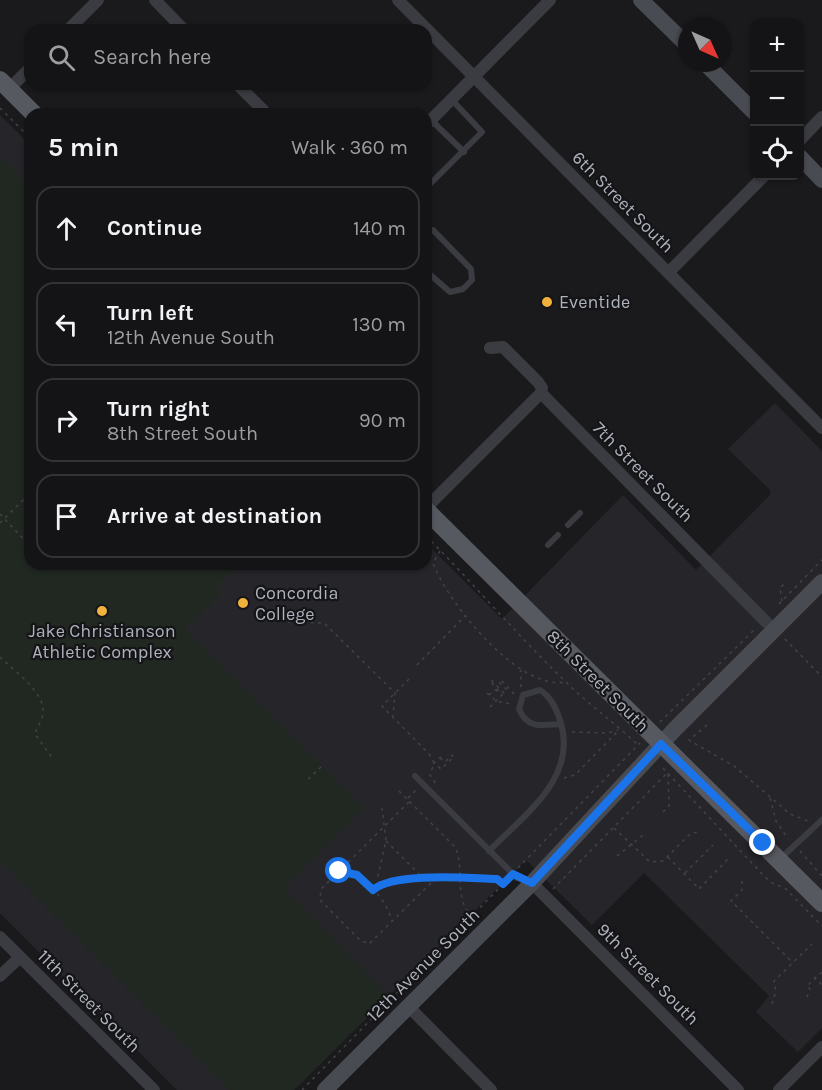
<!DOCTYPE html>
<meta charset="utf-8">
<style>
:root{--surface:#141416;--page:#1d1d1f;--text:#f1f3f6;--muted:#9d9ea1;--line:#333335}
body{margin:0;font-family:Karla,sans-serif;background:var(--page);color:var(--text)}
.controls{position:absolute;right:18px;top:18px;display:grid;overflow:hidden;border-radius:12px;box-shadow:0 2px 4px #0004}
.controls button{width:54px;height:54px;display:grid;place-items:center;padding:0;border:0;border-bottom:2px solid var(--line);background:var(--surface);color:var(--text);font:30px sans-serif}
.compass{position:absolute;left:678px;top:18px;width:54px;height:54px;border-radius:50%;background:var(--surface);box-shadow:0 2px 4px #0004;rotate:135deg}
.stop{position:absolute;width:18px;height:18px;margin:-14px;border:4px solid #1a73e8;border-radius:50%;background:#fff}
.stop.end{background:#1a73e8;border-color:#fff;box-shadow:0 2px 6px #0008}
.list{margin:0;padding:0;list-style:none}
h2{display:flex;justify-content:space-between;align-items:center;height:78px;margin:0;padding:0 24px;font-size:26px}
h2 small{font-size:20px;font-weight:400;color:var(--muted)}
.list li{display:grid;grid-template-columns:39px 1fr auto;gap:18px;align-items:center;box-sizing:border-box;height:84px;margin:0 12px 12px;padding:0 12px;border:2px solid var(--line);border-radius:18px}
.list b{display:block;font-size:22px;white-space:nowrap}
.list p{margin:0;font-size:20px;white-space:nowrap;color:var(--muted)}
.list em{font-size:20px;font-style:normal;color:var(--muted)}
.icon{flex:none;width:33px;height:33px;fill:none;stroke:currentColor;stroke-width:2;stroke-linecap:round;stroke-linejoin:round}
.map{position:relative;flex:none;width:822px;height:1090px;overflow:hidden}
.search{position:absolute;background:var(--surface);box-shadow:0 2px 4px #0004;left:24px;top:24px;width:408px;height:66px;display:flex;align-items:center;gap:15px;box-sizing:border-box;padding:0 21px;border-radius:18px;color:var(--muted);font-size:22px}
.panel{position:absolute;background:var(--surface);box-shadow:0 2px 4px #0004;left:24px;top:108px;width:408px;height:462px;border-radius:18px}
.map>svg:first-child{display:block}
.built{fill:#26262a}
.green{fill:#202821}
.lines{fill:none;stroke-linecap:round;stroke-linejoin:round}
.path{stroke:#414349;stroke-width:1.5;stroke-dasharray:3 4.5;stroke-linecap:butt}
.lane{stroke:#3b3c42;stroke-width:6}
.street{stroke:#3b3c42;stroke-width:12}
.secondary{stroke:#494b52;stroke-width:16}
.primary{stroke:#575961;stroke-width:18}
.route{stroke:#1a73e8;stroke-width:8}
.poi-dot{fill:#f1b23d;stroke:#151518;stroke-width:2}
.labels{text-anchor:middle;stroke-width:4.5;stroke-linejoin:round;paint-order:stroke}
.street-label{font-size:18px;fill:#adb2bc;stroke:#151518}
.poi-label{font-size:18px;fill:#adb2bc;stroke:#151518;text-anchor:start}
</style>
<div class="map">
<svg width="822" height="1090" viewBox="0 0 822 1090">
<rect width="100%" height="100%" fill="#1a1a1d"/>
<path class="built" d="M0,115L30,145V564H426V543L502,619L623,495L696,570L770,495V490L728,449L775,403L822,451V1028L798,1052L756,1012L769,996L644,873L592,925L526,860L294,1090H177L0,913Z"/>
<path class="green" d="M0,156L30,186V564H239L217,586L223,592L185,629L364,808L284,889L389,996L294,1090H229L0,862Z"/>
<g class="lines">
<path class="path" d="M0,108L30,138
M0,514L30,546
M0,523L30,493
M426,536C474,584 517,635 566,682C589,705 615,723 638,745
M440,551L433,563C447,602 518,690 564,682
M782,601L780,588L785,583
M779,604L822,560
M288,622L324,623L395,693L393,716
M785,639L822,677
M0,657C13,670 44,691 43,712C43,719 37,727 35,734L53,759
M417,665L465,616
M409,679L382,706L430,755L434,763L430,775L436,784
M521,687V670
M487,693L496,701L511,704
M489,695L495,690L500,692L490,681L491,680L504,693L507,690L499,682L501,680L515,695
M490,707L504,693
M660,722L755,629
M707,725L689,740L734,766L790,814L808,821
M572,732L608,733L618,730
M440,758L445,762L452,755L454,757L441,769L434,763L442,756
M663,768L764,876L772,883L785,888L822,926
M564,778L575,775L618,731
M308,779L321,767
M399,791L455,847C465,868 454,897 470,914
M408,798L417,789
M770,798L776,821L788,839
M409,802L321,889L320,900L360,940L369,944L436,878
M663,812L669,806L668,773
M614,828L650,862L663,861L691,833L700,832
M386,841L421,876
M800,851L822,876
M617,856L643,835
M668,857L699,889L728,859
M328,862C337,871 343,869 353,873C370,881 388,904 392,921
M518,868L640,743
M685,873L713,845
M742,881V890L731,901L793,963
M380,884L378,876L386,840L382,808
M553,889L667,773
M373,890C395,871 467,878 497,879L503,883
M814,977L822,985
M807,997L810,989L807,986L822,972
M772,1004L776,991L774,981L812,944
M302,1090L507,880"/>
<path class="lane" d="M431,120L464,152
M426,188L482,132L452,100
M426,234L433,230L471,269L472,280L463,289L450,292L426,271
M568,525L580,513
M548,545L558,535
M415,776L517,878L529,882
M489,851C525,814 579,777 560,720C556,708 551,697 540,690L523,695L519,709C528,730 542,725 561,724
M780,859L822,820"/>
<path class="street" d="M155,0L184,30
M398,0L822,428
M68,30L98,0
M237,84L267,114
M9,89L30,68
M426,125L550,0
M800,140L822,117
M668,273L764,176
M490,348L503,347L538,382L542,388L541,393L774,630
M426,508L541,393
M532,883L738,1090
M0,937L154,1090
M0,976L20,957
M408,1006L491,1090
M779,1090L822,1047"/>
<path class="secondary" d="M641,0L687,45
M705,63L754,112
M800,157L822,180
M325,1090L532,883L675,729L822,582"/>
<path class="primary" d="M0,80L34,114
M426,510L822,903"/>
</g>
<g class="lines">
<path class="route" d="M339,871L357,875L373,890C393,872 468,878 497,879L503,884L513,874L532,883L661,744L763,843"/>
</g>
<g class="poi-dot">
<circle cx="547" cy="302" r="6"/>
<circle cx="243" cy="603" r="6"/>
<circle cx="102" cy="611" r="6"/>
</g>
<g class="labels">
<g class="street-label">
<text transform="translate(623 202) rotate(45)" y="6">6th Street South</text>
<text transform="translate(643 472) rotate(45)" y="6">7th Street South</text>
<text transform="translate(598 681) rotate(45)" y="6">8th Street South</text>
<text transform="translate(423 965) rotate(-45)" y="6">12th Avenue South</text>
<text transform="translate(648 974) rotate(45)" y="6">9th Street South</text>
<text transform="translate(89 1001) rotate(45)" y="6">11th Street South</text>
</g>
<g class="poi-label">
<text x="559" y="308">Eventide</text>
<text x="255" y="599">Concordia<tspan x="255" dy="21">College</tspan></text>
<text x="102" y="637" text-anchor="middle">Jake Christianson<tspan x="102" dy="21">Athletic Complex</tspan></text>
</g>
</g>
</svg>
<div class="controls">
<button>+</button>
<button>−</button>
<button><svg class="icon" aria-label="locate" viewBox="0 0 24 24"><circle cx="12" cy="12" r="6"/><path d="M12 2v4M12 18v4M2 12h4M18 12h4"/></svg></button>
</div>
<svg class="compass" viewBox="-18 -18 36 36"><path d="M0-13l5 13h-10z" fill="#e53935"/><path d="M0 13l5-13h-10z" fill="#9d9ea1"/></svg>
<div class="stop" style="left:339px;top:871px"></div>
<div class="stop end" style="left:763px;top:843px"></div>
<div class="search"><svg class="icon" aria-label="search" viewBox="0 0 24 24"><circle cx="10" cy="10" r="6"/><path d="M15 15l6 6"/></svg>Search here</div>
<section class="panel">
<h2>5 min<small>Walk · 360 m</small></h2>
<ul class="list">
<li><svg class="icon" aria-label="ahead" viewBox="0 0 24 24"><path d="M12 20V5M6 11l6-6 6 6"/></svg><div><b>Continue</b></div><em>140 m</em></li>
<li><svg class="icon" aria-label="left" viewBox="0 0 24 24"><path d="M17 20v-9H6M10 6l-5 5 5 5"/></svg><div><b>Turn left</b><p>12th Avenue South</p></div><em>130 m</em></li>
<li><svg class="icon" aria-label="right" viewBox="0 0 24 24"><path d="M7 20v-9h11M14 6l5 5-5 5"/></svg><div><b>Turn right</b><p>8th Street South</p></div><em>90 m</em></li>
<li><svg class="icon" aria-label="arrive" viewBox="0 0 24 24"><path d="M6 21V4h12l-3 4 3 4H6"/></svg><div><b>Arrive at destination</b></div></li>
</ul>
</section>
</div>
